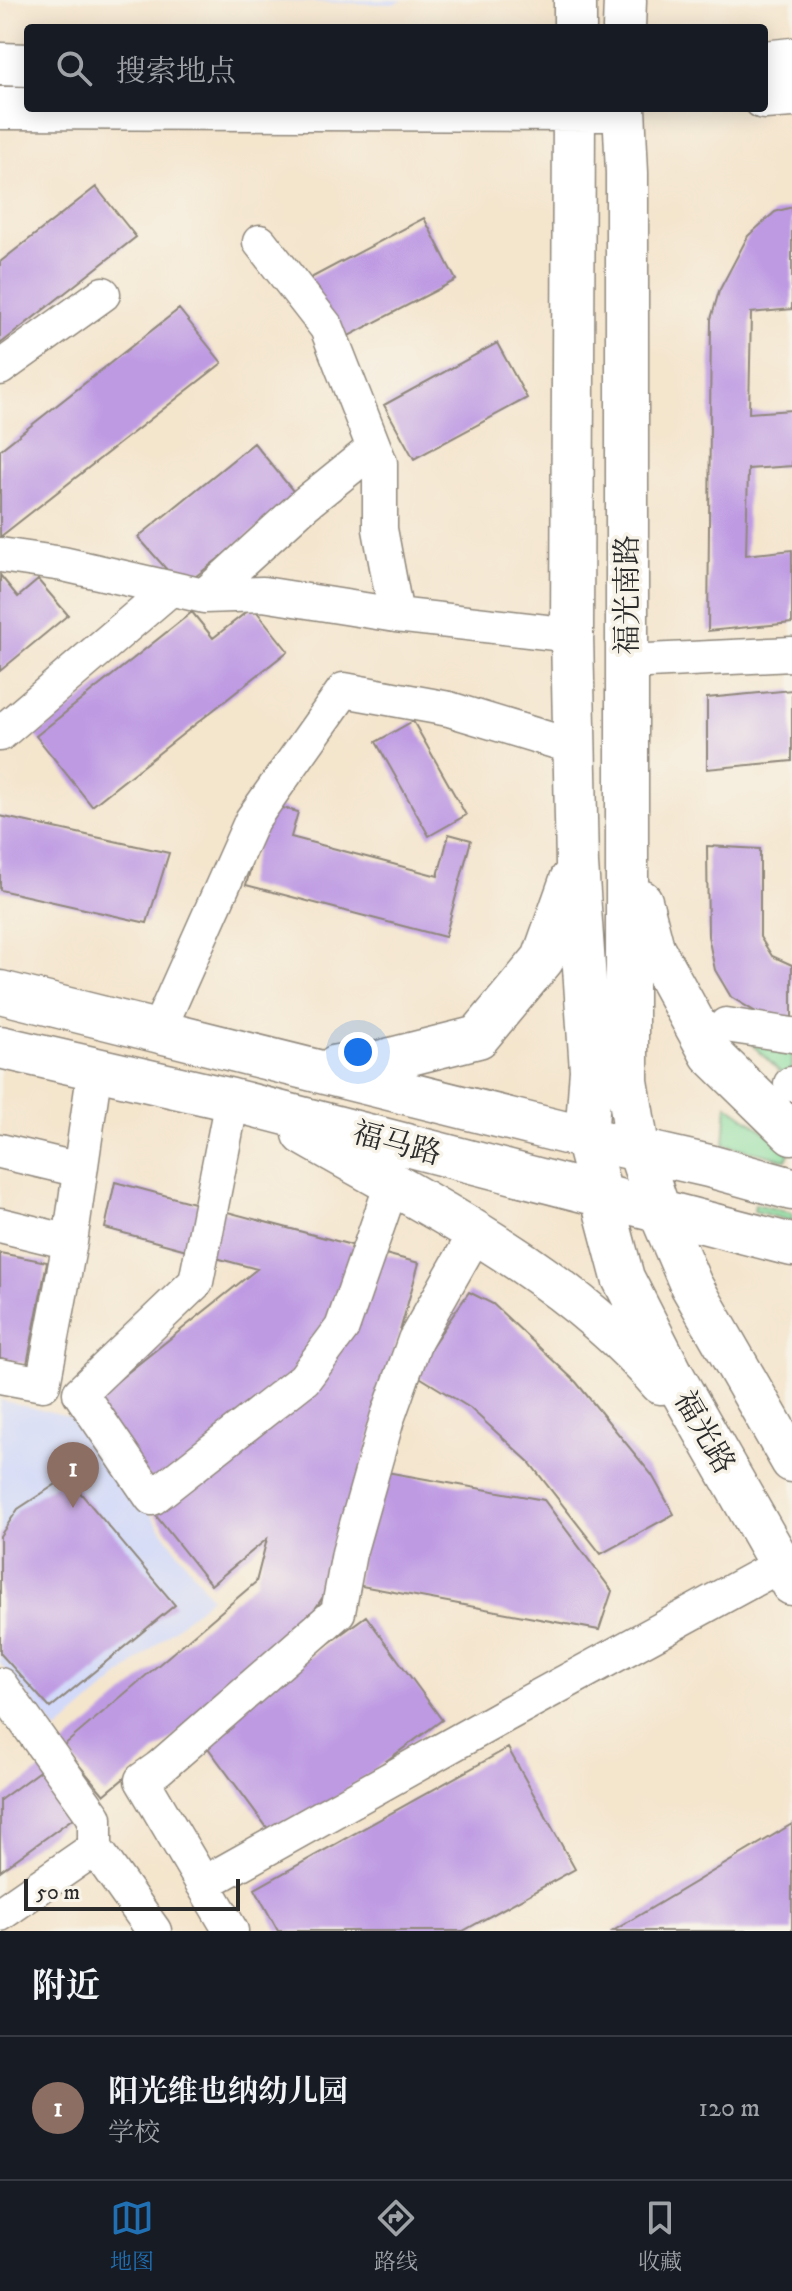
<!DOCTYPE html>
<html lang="zh">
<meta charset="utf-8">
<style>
:root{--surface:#171b24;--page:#20242c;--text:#f1f3f6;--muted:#9ea1a6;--line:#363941;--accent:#1f6fb2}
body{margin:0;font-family:"IM FELL DW Pica","Noto Serif SC",serif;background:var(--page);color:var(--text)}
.scale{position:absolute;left:24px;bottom:20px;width:216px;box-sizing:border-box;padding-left:8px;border:4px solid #2b2b2b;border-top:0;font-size:22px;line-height:28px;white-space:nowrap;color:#2b2b2b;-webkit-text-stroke:6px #f7f3e8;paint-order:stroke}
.you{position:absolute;left:358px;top:1052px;width:28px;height:28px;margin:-20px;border:6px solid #fff;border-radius:50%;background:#1a73e8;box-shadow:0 0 0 12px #1a73e833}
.badge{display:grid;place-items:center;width:52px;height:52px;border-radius:50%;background:var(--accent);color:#fff;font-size:26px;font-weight:700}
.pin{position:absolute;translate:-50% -66px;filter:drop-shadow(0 2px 4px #0008)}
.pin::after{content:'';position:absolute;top:42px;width:28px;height:24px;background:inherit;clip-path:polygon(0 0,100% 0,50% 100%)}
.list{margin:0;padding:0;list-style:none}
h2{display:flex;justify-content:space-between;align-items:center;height:104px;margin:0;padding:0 32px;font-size:34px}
h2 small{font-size:26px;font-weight:400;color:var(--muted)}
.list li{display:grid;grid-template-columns:52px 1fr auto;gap:24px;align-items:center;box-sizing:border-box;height:144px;padding:0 32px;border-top:2px solid var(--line)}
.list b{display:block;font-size:30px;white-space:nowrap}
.list p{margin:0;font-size:26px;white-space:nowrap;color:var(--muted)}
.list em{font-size:26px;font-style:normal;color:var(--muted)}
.icon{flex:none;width:44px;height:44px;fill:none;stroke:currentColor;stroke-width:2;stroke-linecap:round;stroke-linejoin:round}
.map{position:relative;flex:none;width:792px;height:1931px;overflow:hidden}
.search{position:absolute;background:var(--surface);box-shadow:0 4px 20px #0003;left:24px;right:24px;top:24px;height:88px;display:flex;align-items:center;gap:20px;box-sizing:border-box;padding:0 28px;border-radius:8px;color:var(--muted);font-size:30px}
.sheet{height:248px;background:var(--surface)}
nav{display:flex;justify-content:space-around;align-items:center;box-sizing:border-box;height:112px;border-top:2px solid var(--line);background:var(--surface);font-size:22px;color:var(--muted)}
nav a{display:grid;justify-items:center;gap:4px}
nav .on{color:var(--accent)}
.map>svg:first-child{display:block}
.built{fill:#d2d9f9}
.green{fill:#8add9f;stroke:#5a8465;stroke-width:2}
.building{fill:#be9ae3}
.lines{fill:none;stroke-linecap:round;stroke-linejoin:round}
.minor-casing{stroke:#90887c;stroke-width:37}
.major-casing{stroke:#90887c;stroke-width:45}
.minor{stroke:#fff;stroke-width:34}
.major{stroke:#fff;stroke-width:42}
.labels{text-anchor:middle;stroke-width:7;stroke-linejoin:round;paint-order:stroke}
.street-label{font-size:30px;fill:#2b2b2b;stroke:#f7f3e8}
</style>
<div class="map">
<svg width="792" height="1931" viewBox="0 0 792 1931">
<rect width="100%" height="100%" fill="#f7f3e8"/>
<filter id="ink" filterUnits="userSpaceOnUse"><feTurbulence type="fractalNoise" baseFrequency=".0125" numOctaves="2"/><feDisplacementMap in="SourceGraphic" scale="16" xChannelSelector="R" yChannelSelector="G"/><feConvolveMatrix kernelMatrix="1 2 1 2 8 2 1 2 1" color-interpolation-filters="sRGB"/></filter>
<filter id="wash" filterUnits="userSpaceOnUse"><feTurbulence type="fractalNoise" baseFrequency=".006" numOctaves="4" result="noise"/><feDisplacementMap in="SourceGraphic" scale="32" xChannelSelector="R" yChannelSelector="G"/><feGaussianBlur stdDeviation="1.8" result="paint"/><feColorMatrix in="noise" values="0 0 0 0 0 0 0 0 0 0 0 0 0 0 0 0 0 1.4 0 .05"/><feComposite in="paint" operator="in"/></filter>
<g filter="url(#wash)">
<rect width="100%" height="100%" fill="#f4e5cd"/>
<path class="built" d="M232,0H404L393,4Z
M0,1400L81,1419L211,1597L57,1731L0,1663Z"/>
<path class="green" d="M740,1032L792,1042V1069L782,1074Z
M727,1105L784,1145L789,1153L786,1160L724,1144Z
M755,1204L792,1213V1221L754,1211Z"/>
<g id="blocks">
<path class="building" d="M96,187L136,237L0,344V262Z
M792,207V309L751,313L749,413L792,410V466L748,469L746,555L792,550V623L708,631L711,319L719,291L748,236L775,212Z
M424,218L456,280L341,340L309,279Z
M179,309L222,363L0,537V450Z
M497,343L527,398L414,459L384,405Z
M254,443L298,497L182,587L138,537Z
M0,575L18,597L38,580L68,615L0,671Z
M253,607L288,651L92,806L36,736L192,612L213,638Z
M792,690V761L707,769V698Z
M413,721L466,815L429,836L376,742Z
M268,804L298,812L291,837L438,876L449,834L471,840L445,937L246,885Z
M0,816L169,853L147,923L0,890Z
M707,846L760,849V937L772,956L792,965V1027L761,1015L731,997L715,970L708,936Z
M115,1182L419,1263L328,1589L302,1629L104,1795L63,1746L256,1582L267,1539L211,1585L153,1512L158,1490L91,1402L257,1269L105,1228Z
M0,1253L47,1262L27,1364L0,1358Z
M469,1292L493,1304L576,1382L652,1475L674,1514L601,1554L529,1462L470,1408L413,1373Z
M375,1470L544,1500L612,1591L599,1630L356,1585Z
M67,1477L175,1605L50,1708L0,1653V1536L18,1509Z
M366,1616L442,1720L277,1841L200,1737Z
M508,1748L575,1869L463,1931H278L255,1889Z
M49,1764L83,1811L0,1871V1800Z
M792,1824V1931H613Z"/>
</g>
</g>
<g filter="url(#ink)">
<use href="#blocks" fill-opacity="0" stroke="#90887c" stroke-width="2"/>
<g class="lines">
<defs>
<path id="minor" d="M260,242L327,328L380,463V529L396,615
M0,368L103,294
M0,555L63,564L204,596L263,594L396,615L572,635
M204,596L306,503L374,448
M627,662L792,654
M0,734L170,589
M726,1025L792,1035
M158,1031L252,820L344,690L449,709L574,747
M791,1084H792
M232,1100L196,1282L80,1393L152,1498L304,1379L342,1328L392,1184
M0,1151L80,1170
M0,1225L70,1242
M0,1376L43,1384L70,1242L95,1068
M0,1685L95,1818V1848L0,1914
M95,1848L154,1931
M203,1884L505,1715L780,1565
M231,1931L142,1780L159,1768L338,1612L349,1553L387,1419L415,1340L477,1231"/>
<path id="major" d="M575,28V0
M624,28L625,0
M764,62L792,59
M0,64L28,65
M764,98L792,96
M0,108L603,110
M574,108L572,635L577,864L591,1070L586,1138L623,1278L672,1374L792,1584
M624,108L627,173V1081L638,1148L659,1210L691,1285L792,1461
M641,901L653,948L711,1054L792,1133
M0,992L586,1138L709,1166L792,1189
M0,1047L232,1100L792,1245
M337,1066L371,1064L478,1037L543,959L571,880
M304,1134C429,1206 565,1271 661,1383"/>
</defs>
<use href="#minor" class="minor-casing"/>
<use href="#major" class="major-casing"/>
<use href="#minor" class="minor"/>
<use href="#major" class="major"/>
</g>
</g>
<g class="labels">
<g class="street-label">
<text transform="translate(627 595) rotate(-90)" y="10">福光南路</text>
<text transform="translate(397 1143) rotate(15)" y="10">福马路</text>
<text transform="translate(705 1432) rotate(60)" y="10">福光路</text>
</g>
</g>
</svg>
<div class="scale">50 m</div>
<div class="you"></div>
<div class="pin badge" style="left:73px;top:1508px;background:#8d6e63">1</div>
<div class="search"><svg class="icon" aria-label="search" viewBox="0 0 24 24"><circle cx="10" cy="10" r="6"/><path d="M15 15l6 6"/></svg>搜索地点</div>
</div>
<section class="sheet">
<h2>附近<small></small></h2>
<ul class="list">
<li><span class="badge" style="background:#8d6e63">1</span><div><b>阳光维也纳幼儿园</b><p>学校</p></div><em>120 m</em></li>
</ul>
</section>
<nav>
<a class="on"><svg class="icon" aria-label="map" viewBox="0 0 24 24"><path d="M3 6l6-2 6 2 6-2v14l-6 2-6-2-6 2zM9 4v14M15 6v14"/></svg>地图</a>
<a><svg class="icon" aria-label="directions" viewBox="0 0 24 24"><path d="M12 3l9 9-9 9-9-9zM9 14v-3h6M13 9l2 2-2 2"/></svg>路线</a>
<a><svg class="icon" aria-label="saved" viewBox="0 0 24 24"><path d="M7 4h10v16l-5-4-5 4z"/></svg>收藏</a>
</nav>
